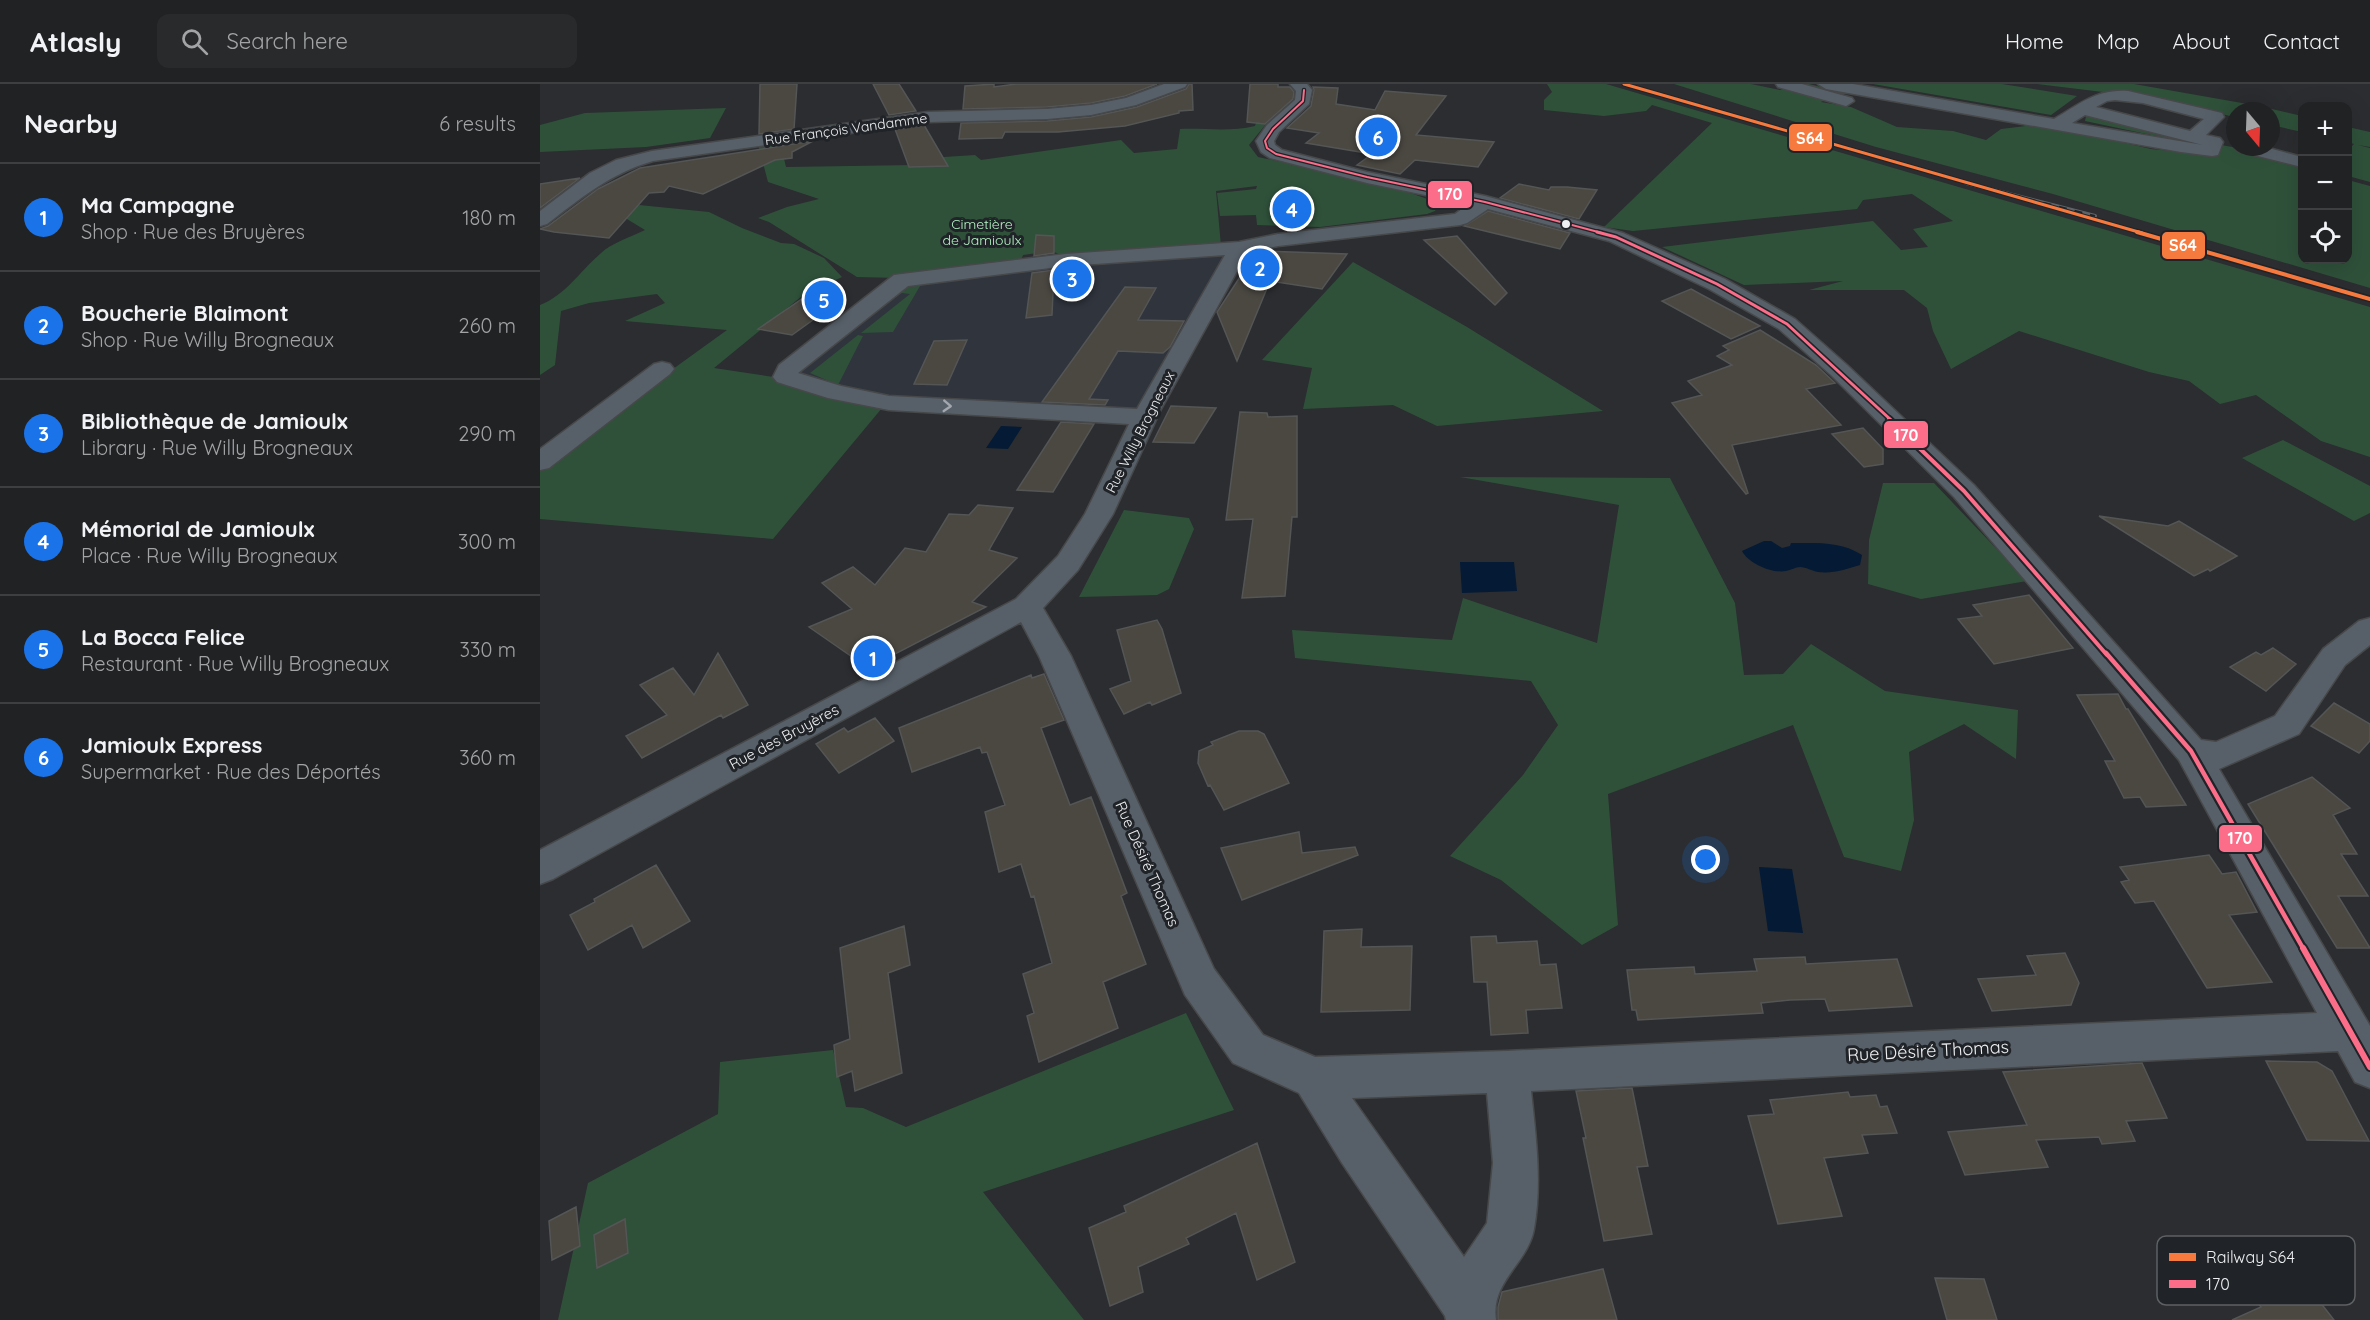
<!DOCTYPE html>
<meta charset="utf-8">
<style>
:root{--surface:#202224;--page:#282a2c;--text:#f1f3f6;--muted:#a2a4a6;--line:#3d3f41;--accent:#1a73e8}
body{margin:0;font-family:Quicksand,sans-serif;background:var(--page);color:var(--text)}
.controls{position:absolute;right:18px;top:18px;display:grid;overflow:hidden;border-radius:12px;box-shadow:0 6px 24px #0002}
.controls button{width:54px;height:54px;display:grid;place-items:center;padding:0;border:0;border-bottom:2px solid var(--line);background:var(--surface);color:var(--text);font:30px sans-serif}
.compass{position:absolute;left:1686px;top:18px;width:54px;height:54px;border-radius:50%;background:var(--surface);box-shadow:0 6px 24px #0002;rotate:161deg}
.you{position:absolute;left:1166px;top:776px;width:21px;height:21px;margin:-15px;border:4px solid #fff;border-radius:50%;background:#1a73e8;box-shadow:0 0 0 9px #1a73e833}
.badge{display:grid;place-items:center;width:39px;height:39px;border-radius:50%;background:var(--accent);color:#fff;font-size:20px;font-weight:700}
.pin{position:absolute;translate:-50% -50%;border:3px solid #fff;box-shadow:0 2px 6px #0006}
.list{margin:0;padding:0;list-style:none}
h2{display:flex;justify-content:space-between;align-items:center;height:78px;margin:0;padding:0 24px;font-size:26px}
h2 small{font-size:20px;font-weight:400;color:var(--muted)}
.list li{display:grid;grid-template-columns:39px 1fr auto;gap:18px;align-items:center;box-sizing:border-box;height:108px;padding:0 24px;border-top:2px solid var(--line)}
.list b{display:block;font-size:22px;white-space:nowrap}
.list p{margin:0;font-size:20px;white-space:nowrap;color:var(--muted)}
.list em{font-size:20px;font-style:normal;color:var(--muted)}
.icon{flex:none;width:33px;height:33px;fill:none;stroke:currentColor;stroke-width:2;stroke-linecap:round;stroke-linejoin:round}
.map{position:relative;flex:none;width:1830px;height:1236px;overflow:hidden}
header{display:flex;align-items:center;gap:36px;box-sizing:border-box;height:84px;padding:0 30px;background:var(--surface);border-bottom:2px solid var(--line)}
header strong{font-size:28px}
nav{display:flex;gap:33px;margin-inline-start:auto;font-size:21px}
.search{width:420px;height:54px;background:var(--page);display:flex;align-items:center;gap:15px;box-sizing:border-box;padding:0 21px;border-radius:12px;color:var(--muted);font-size:22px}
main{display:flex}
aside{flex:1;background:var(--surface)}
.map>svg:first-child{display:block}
.built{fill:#2f343d}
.green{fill:#2f513a}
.water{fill:#041a35}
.building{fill:#4b4842;stroke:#545555;stroke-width:1.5}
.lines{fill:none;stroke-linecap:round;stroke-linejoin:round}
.minor-casing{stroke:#47484a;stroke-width:3}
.minor{fill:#576069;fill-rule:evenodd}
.rail-casing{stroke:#5f6469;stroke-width:4}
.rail{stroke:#202327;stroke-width:2;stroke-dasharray:8;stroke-linecap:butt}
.bus-1-far4-casing{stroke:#202327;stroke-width:4.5}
.bus-1-far3-casing{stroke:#202327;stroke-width:6}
.bus-1-far2-casing{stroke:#202327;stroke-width:8}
.bus-1-far1-casing{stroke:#202327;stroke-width:9}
.bus-1-casing{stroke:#202327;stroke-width:10}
.bus-1-far4{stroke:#fb6d88;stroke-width:2}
.bus-1-far3{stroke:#fb6d88;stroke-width:3}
.bus-1-far2{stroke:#fb6d88;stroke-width:4}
.bus-1-far1{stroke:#fb6d88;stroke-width:4.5}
.bus-1{stroke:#fb6d88;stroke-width:6}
.rail-1-far1-casing{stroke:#202327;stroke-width:5}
.rail-1-casing{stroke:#202327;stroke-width:7}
.rail-1-far1{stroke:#f6793e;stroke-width:3}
.rail-1{stroke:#f6793e;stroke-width:4}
.oneway{stroke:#a2a8ae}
.bus-dot{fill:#edeff2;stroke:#202327;stroke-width:2}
.labels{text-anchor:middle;stroke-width:6;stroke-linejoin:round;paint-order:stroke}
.far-street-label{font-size:14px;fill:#edeff2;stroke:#202327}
.far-park-label{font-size:14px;fill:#b3f6c4;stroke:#202327}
.street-label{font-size:15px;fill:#edeff2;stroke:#202327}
.near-street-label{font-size:18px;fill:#edeff2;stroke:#202327}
.key{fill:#202327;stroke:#5e6064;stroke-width:1.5}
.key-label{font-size:16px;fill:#edeff2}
.line-badge{stroke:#202327;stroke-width:2}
.badge-label{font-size:16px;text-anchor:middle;font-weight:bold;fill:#fff}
</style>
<header>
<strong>Atlasly</strong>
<div class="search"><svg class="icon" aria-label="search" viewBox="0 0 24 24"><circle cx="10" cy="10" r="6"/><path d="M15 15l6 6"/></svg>Search here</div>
<nav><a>Home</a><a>Map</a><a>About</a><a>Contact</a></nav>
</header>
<main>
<aside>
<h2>Nearby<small>6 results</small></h2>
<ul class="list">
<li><span class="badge">1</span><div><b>Ma Campagne</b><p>Shop · Rue des Bruyères</p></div><em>180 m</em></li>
<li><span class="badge">2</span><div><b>Boucherie Blaimont</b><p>Shop · Rue Willy Brogneaux</p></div><em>260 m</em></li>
<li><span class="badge">3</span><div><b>Bibliothèque de Jamioulx</b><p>Library · Rue Willy Brogneaux</p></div><em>290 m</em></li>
<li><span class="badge">4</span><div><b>Mémorial de Jamioulx</b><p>Place · Rue Willy Brogneaux</p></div><em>300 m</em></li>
<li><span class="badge">5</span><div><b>La Bocca Felice</b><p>Restaurant · Rue Willy Brogneaux</p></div><em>330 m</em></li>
<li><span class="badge">6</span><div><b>Jamioulx Express</b><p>Supermarket · Rue des Déportés</p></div><em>360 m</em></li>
</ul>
</aside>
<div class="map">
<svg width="1830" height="1236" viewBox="0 0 1830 1236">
<rect width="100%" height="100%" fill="#2b2d30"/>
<path class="built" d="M688,169L600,331L366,315L310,307L254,288L369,199L483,185Z"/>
<path class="green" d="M1007,0H1066L1830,223V373L1781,357L1716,311L1680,320L1649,297L1609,288L1479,247L1411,285L1393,247L1387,224L1364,206H1269L1303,197L1204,201L1122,163L1333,137L1361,166L1388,163L1373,145L1413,137L1372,110L1323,116L1317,125L1093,147L1064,143L1172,39L1112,21L1106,27L1064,32L1004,26V16L1012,8Z
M1134,0H1211L1240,6L1260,0H1269L1302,8L1281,18L1311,23L1357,43L1413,47L1446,56L1461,45L1503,40L1611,65L1673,71L1681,65V61L1721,68L1762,83V176H1808V96L1830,102V204L1513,110L1336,63Z
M1333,0H1462L1537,12L1511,31Z
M1497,0H1594L1719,22L1762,32V48L1731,41V27H1695V33L1596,12Z
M723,18L730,35L709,61L718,73C777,86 837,96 893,117L897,123L895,127L887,130L780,143L717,141L716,131L680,132L677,109L716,105L717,102L676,107L681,162L525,172L511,167L483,171L480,179L359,194L317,193L229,138L218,134L247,123L279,115L228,98L218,60L240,58L246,83L374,81L393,79L404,73L435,71L441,76L581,56L594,69L637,65L640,45C666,44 690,48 715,42Z
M186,24L170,54L106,63L0,68V41L45,29Z
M1546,32H1555L1637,53L1630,55L1545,37Z
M1808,43L1830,48V63L1818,61L1830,64V98L1808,92V66L1814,60L1808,58Z
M99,121L169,128L202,144L241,159L254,160L284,174L302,193L262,212L174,284L253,296L275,302L293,316L347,318L233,455L0,435V381L187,246L85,237L125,219L117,210L49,219L21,227L15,281L0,291V221C26,211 39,188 60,170C71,159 91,153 105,146L77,129Z
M813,178L927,243L1063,327L897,342L853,321L763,325L772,284L722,276Z
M383,197L353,248L321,249L370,210L355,208Z
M318,251L323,252L298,301L270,289Z
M1743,356L1830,402V429L1814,437L1702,374Z
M920,393L1130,394L1195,519L1204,591L1243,590L1271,560L1345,607L1478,626L1476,675L1424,640L1369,668L1374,736L1361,787L1304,773L1253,641L1068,710L1078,841L1042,861L961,796L910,772L983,691L1018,641L991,597L755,574L752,546L912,556L923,514L1057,559L1079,421Z
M1343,399H1394L1487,497L1381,515L1328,500L1329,456Z
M584,426L649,434L654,445L629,505L617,511L539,513Z
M646,929L694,1026L443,1108L544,1236H18L48,1099L178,1030L180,978L293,966L306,1023L323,1024L366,1043Z"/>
<path class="water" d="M461,342L482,343L468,365L446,364Z
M1224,457H1231L1242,464L1250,462L1251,459C1276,459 1301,457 1322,471L1320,481C1307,485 1293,490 1278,488C1272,487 1266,483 1260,483C1256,483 1251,486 1246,487C1232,490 1208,479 1202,467Z
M920,478H974L977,507L922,509Z
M1219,783L1252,785L1263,849L1228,847Z"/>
<path class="building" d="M220,0H257L254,45L219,50Z
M333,0H359L376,27L349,31Z
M454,0V3L476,0H617L585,12L551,19L507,23L423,25L425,2Z
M649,0H652L653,26L639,27V29L585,42L518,48H465L462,54L419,55L421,39L507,37L551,33L597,23L646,5Z
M710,0H738V3H750L754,8L753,15L725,40L707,38Z
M773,3L798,4L796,20L835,26L845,7L906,12L876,51L954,58L938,83L875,76L860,90L817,81L832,70L766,59L779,49L747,44L771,22L774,6Z
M384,41L408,82L369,83L355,45Z
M273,57L252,68V74L235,76L163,110L129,102L124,108L109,109L69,154L14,148L0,145L8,142L58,105L100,84Z
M40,94L0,124V100Z
M979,100L1009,106L1011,103H1027L1057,106L1039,135L960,114Z
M948,127L1030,149L1020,165L924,142Z
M496,151L514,152V169L494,172Z
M917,152L967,209L955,221L884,156Z
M725,167L807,170L782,205L730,197L697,277L677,228L715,170Z
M514,186L512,231L486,234L492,189Z
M585,203L616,204L598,236L644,237L630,263L623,269L578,267L549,315L568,316L565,321L502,318Z
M1151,205L1162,211L1220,242L1191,255L1122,217Z
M269,210L302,215L252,251L218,245Z
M1220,246L1276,281L1295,299L1266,305L1301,341L1192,361L1208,409L1206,410L1132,319L1162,311L1148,297L1192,281L1177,272L1189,266L1183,262Z
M427,256L407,301L374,300L394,257Z
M631,322L676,324L654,359L613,358Z
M700,328L727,329L728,333L757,332V433H752L745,512L702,514L713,435L686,436Z
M521,338L554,340L513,408L477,406Z
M1323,344L1343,365V380L1324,383L1292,350Z
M438,421L473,424L449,466L477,474L432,518L446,523L328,584L269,543L312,525L282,499L313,483L335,501L365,464L386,468L409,430L429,431Z
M1559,432L1628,442L1639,437L1697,472L1670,487L1668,485L1654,492Z
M1489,511L1533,564L1454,580L1418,535L1442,532L1433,521Z
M617,536L622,545L641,609L612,621L610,618L584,630L570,605L591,597L577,546Z
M1733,564L1756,580L1726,607L1690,583L1716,568L1721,571Z
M178,569L208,621L183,634L181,631L102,674L86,652L127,631L100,601L133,584L154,611Z
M504,590L524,636L501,644L530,721L551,713L587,809L581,812L606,880L563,898L578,944L499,978L487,932L494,929L483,890L512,879L494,812L491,813L481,780L459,788L445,728L465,721L447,668L442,669L440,663L372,688L359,644L491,591L492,594Z
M1578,610L1586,625H1588L1646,721L1606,723L1600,713L1584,714L1565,677H1575L1537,611Z
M1794,619L1830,640V657L1819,669L1771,642Z
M335,634L354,657L299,689L276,660L304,644L308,648Z
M699,647H718L724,650L749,699L684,726L670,701L668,702L658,679L659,667L673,661L671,658Z
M1772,693L1810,724L1793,731L1817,770H1801L1828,812H1798L1830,864H1797L1708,720Z
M759,748L762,769L815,763L818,771L702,816L681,764Z
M1669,771L1682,790L1696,788L1717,828L1689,831L1732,898L1667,904L1614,817L1595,819L1581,798L1589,796L1580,783Z
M116,781L150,837L103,864L92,841L48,866L30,831L55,818L54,815Z
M364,842L370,881L348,889L362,989L315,1007L312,987L297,993L294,961L310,955L300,864Z
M822,845L821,863L872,862L870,926L781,928L784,847Z
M956,852L957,859L997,857L1000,881L1016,880L1022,924L986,926L988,949L951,951L947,898H934L931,853Z
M1525,869L1539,899L1531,921L1452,927L1438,895L1496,891L1487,872Z
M1265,873L1266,880L1357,875L1372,922L1289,927L1285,915L1250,916L1221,919L1223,929L1098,936L1096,926H1092L1087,886L1154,883L1155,890L1217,887L1214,875Z
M1726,977L1777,978L1792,987L1829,1057L1767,1056Z
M1602,979L1627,1034L1586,1037L1595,1057L1562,1060L1559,1053L1496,1056L1508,1083L1425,1091L1408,1048L1487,1041L1463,988Z
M1092,1004L1108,1082L1097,1083L1112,1150L1064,1157L1043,1054H1046L1036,1007Z
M1308,1008L1310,1013L1336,1011L1340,1023L1347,1022L1357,1049L1322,1051L1328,1069L1284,1074L1302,1132L1238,1140L1208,1032L1234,1030L1230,1016Z
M717,1059L755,1178L717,1196L696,1129L646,1154L649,1160L598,1183L603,1208L570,1222L549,1144L586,1128L584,1122Z
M36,1123L40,1162L12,1176L9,1137Z
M85,1135L88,1169L57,1184L54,1151Z
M1063,1185L1077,1236H958V1223L962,1208Z
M1395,1194L1444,1195L1457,1236H1407Z
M1746,1203L1752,1211L1769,1204L1794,1236H1692L1721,1223L1715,1215Z"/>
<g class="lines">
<defs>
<path id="minor" d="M624,0H647L645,3L596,21L551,31L507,35L388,38L113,77C71,89 41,114 7,140L0,142V127L50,89L76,76L112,67L388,28L507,25L551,21L586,14Z
M750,0H767L772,6L769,20L739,48L734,57L735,61L742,66L827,88L945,112L1083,149L1185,195L1255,235L1307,281L1434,401L1661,656L1676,658L1735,632L1783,565L1819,537L1830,534V561L1805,581L1759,650L1679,685L1830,942V1004L1815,998L1798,967L991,1007C996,1053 1002,1099 994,1145C988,1179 950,1198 956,1236H906L905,1232L802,1079L759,1009L693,979L645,911L499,572L481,538L13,795L0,800V766L476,515L518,472L545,430L589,340L349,326L288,314L237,298L233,293L239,281L354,191L362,190L526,170L699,158L738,150L915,130L929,120L827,99L730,74L721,68L716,57L727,41L755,16L756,7ZM948,125L1069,157L1169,205L1239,245L1291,291L1414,413L1639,676L1777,929L967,967L775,973L723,951L674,885L531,572L503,524L538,486L573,430L621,325L707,169L738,162L920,141L927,139ZM685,171L597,325L349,312L301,302L258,289L368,202L526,182ZM947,1009L953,1079L947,1139L924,1173L812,1014Z
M1236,0H1262L1312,14L1314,17L1306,22L1238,3Z
M1278,0H1313L1514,35C1540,20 1556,5 1588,7L1682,29L1684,33L1666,51L1680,54L1683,58L1678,71L1672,72L1641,68L1286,5ZM1575,16L1603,19L1664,35L1650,47L1556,23L1567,17ZM1545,31L1663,61L1532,39Z
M1695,63H1725L1762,73V83L1698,67Z
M122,278L130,280L134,285L130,290L9,384L0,386V365L114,280Z"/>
</defs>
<use href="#minor" class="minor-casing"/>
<use href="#minor" class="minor"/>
<defs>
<path id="rail" d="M1426,99L1555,132"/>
</defs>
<use href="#rail" class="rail-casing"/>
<use href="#rail" class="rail"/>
<defs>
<path id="bus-1-far4" d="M764,6L763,17L733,45L725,57L727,64L736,70L827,93L945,118L1062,149"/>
<path id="bus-1-far3" d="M1057,148L1076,153L1177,200L1247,240L1351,336"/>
<path id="bus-1-far2" d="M1349,335L1424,407L1567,571"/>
<path id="bus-1-far1" d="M1566,569L1651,667L1764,866"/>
<path id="bus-1" d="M1763,864L1830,983"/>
</defs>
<use href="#bus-1-far4" class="bus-1-far4-casing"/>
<use href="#bus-1-far3" class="bus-1-far3-casing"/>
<use href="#bus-1-far2" class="bus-1-far2-casing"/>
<use href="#bus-1-far1" class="bus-1-far1-casing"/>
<use href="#bus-1" class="bus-1-casing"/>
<use href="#bus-1-far4" class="bus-1-far4"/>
<use href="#bus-1-far3" class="bus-1-far3"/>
<use href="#bus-1-far2" class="bus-1-far2"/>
<use href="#bus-1-far1" class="bus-1-far1"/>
<use href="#bus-1" class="bus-1"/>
<defs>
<path id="rail-1-far1" d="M1084,0L1602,149"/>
<path id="rail-1" d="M1597,148L1830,215"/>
</defs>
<use href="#rail-1-far1" class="rail-1-far1-casing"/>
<use href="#rail-1" class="rail-1-casing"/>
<use href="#rail-1-far1" class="rail-1-far1"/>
<use href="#rail-1" class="rail-1"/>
</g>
<defs><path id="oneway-chevron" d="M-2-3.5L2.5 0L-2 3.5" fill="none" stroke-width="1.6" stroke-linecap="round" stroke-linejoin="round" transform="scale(1.5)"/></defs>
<use class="oneway" href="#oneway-chevron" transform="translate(407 322) rotate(3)"/>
<circle class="bus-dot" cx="1026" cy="140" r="5"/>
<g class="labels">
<g class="far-street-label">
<text transform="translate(306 45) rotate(-8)" y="5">Rue François Vandamme</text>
<text transform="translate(600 348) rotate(-63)" y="5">Rue Willy Brogneaux</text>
</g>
<g class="far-park-label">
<text x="442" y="145">Cimetière<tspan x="442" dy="16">de Jamioulx</tspan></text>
</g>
<g class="street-label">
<text transform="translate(244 653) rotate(-28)" y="5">Rue des Bruyères</text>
<text transform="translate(607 780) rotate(66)" y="5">Rue Désiré Thomas</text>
</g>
<g class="near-street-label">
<text transform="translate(1388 967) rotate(-3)" y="6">Rue Désiré Thomas</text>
</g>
</g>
<rect x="1617" y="1152" width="198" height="69" rx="9" class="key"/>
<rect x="1629" y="1169" width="27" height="8" fill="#f6793e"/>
<rect x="1629" y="1196" width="27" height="8" fill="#fb6d88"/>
<g class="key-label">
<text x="1666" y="1179">Railway S64</text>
<text x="1666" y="1206">170</text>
</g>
<g class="line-badge">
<rect x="1248" y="39" width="45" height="29" rx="6" fill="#f6793e"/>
<rect x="887" y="96" width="46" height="29" rx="6" fill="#fb6d88"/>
<rect x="1621" y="147" width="45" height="29" rx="6" fill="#f6793e"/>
<rect x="1343" y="336" width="46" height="29" rx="6" fill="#fb6d88"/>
<rect x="1678" y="740" width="45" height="29" rx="6" fill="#fb6d88"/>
</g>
<g class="badge-label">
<text x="1270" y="60">S64</text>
<text x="910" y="116">170</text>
<text x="1643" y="167">S64</text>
<text x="1366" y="357">170</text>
<text x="1700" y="760">170</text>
</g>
</svg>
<div class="controls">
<button>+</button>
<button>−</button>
<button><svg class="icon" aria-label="locate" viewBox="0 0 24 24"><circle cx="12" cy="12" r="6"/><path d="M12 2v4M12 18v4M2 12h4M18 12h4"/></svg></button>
</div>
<svg class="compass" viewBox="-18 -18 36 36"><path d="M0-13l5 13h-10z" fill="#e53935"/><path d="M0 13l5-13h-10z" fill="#a2a4a6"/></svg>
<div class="you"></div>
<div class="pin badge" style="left:333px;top:574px">1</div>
<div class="pin badge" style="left:720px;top:184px">2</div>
<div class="pin badge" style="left:532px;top:195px">3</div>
<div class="pin badge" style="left:752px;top:125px">4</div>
<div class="pin badge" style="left:284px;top:216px">5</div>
<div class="pin badge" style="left:838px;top:53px">6</div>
</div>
</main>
